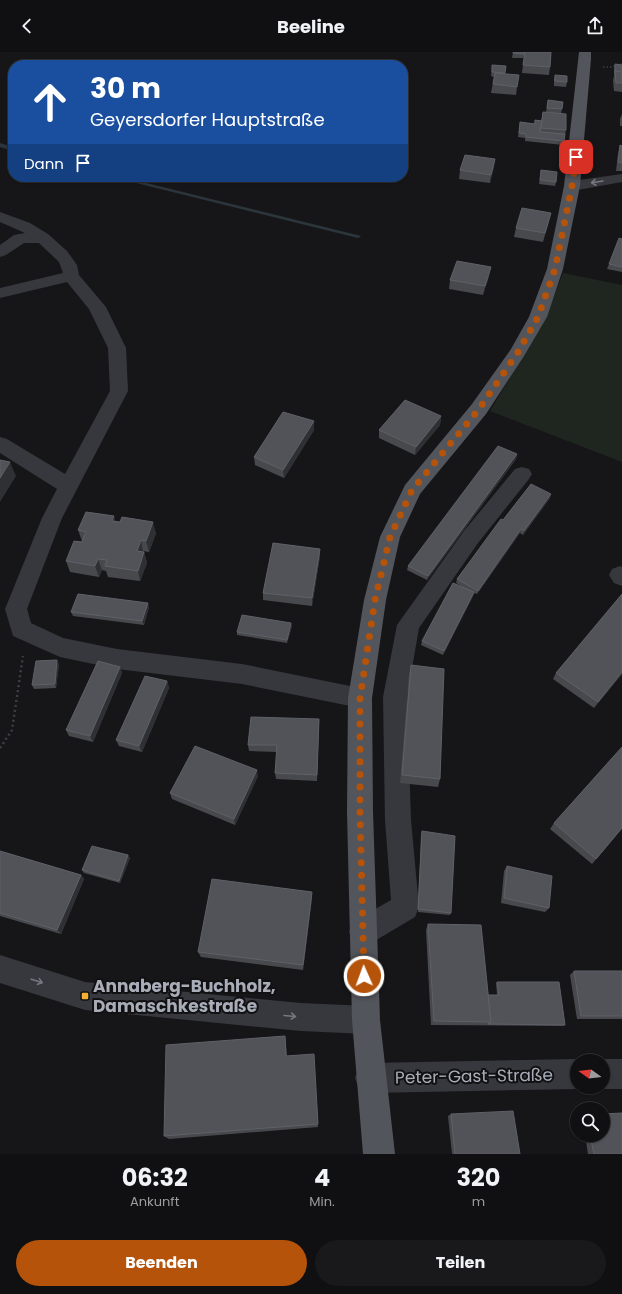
<!DOCTYPE html>
<html lang="de">
<head>
<meta charset="utf-8">
<style>
	body { margin:0; font-family:Poppins,sans-serif; background:#19191b; color:#f1f3f6; height:100vh; display:flex; flex-direction:column; font-size:15px; white-space:nowrap }
	* { box-sizing:border-box; margin:0 }
	p { font-size:13px; color:#9c9d9f }
	.icon { flex:none; width:22px; height:22px; fill:none; stroke:currentColor; stroke-width:2; stroke-linecap:round; stroke-linejoin:round }
	.map { position:relative; height:1102px; overflow:hidden }
	.panel { display:flex; flex-direction:column; background:#101012; flex:1 }
	.panel>* { flex:none }
	.guide { position:absolute; left:8px; top:8px; width:400px; height:122px; border-radius:16px; box-shadow:0 1px 3px #0004,0 0 0 1px #303032; background:#1a4fa0; color:#fff; overflow:hidden }
	.needle { width:26px; rotate:285deg }
	.buttons { position:absolute; left:570px; top:1002px; display:grid; gap:8px }
	.buttons a { display:grid; place-items:center; width:40px; height:40px; border-radius:50%; background:#101012; box-shadow:0 1px 3px #0004,0 0 0 1px #303032; font-size:20px }
	.pin { position:absolute; display:grid; place-items:center; width:34px; height:34px; color:#fff; margin:-17px; border-radius:8px; box-shadow:0 2px 6px #0006 }
	.me { position:absolute; width:44px; margin:-22px; rotate:358deg; stroke-linejoin:round; filter:drop-shadow(0 0 3px #0008) }
	.turn { display:flex; align-items:center; gap:14px; height:84px; padding:0 16px; font-size:18px }
	.turn .icon { width:52px; height:52px; stroke-width:2.5 }
	.turn b { display:block; font-size:28px; line-height:34px }
	.then { display:flex; align-items:center; height:38px; padding:0 16px; background:#0003; gap:8px; font-size:15px }
	.eta { display:flex; justify-content:space-evenly; align-items:center; height:68px; text-align:center }
	.eta b { font-size:24px; font-weight:700; line-height:28px }
	.action { display:flex; gap:8px; margin-top:auto; padding:8px 16px }
	.action a { flex:1; height:46px; border-radius:24px; background:#b45309; color:#fff; font-size:16px; font-weight:700; line-height:46px; text-align:center }
	.action a+a { background:#19191b; color:#f1f3f6 }
	header { display:flex; justify-content:space-between; align-items:center; height:52px; padding:0 16px; background:#101012; font-size:18px; font-weight:700 }
	.map>svg:first-child { display:block }
	.green { fill:#1e261f }
	.lines { fill:none; stroke-linecap:round; stroke-linejoin:round }
	.stream { fill:#2c353c; fill-rule:evenodd }
	.path-far1 { stroke:#3d3f44; stroke-width:1.5; stroke-dasharray:1.5 2; stroke-linecap:butt }
	.path { stroke:#3d3f44; stroke-width:2.5; stroke-dasharray:2 3; stroke-linecap:butt }
	.minor { fill:#37383d; fill-rule:evenodd }
	.major { fill:#53555c; fill-rule:evenodd }
	.wall { fill:#47494d }
	.shaded-wall { fill:#2f3033 }
	.building { fill:#525359; stroke:#5f6168 }
	.oneway { stroke:#757881 }
	.route { stroke:#b45309; stroke-width:7; stroke-dasharray:0 12.6 }
	.poi-dot { fill:#f2b134; stroke:#111113; stroke-width:1.5 }
	.labels { text-anchor:middle; dominant-baseline:central; stroke-width:4; stroke-linejoin:round; paint-order:stroke }
	.near-poi-label { font-size:17px; font-weight:bold; fill:#a8adb8; stroke:#111113; text-anchor:start }
	.near-street-label { font-size:17px; fill:#a8adb8; stroke:#111113 }
</style>
</head>
<body>
<header><svg class="icon" aria-label="back" viewBox="0 0 24 24"><path d="M15 5l-7 7 7 7"/></svg>Beeline<svg class="icon" aria-label="share" viewBox="0 0 24 24"><path d="M12 15V3M7 8l5-5 5 5M5 13v7h14v-7"/></svg></header>
<div class="map">
<svg width="622" height="1102" viewBox="0 0 622 1102">
	<rect width="100%" height="100%" fill="#161618"/>
	<!-- green -->
	<path class="green" d="M563,221L622,233V410L490,359L545,268Z"/>
	<g class="lines">
		<!-- stream -->
		<g class="stream">
			<path d="M0,91L13,95V99L0,95Z"/>
			<path d="M112,125H122L361,184L358,186Z"/>
		</g>
		<!-- path-far1 -->
		<path class="path-far1" d="M603,15H611L622,12"/>
		<!-- path -->
		<path class="path" d="M0,696L12,678L23,604"/>
		<!-- minor -->
		<g class="minor">
			<path d="M622,122V130L572,139L567,137L564,134L567,131L572,129Z"/>
			<path d="M0,160L30,171L48,182L67,199L77,213L79,223L106,255L126,296L128,339L62,466L27,557L31,571L63,586L117,597L242,612L360,636L368,639L372,646L368,653L360,656L242,632L117,617L60,605L13,584L5,557L42,466L57,437L0,401V385L7,387L65,422L110,339L108,296L89,257L67,230L0,246V236L63,221L59,210L39,191H24L6,203L0,205V193L14,183L25,181L0,170Z"/>
			<path d="M522,415L529,417L532,422L529,427L478,491L419,576L407,645L411,768L419,855L415,865L373,890L363,894L353,890L349,880L353,870L391,848L385,768L383,645L397,573L464,479L515,417Z"/>
			<path d="M620,514L622,515V534L614,531L609,523L612,517Z"/>
			<path d="M0,903L85,930L301,951L366,954L376,958L380,968L376,978L366,982L301,979L85,958L0,931Z"/>
			<path d="M577,1007L582,1009H577V1035H582L577,1037L370,1041L359,1037L355,1026L359,1015L370,1011Z"/>
			<path d="M603,1007H622V1037H603L598,1035H603V1009H598Z"/>
		</g>
		<!-- major -->
		<path class="major" d="M579,0H591V7L580,134L563,217L547,265L524,304L486,362L420,442L400,485L386,548L372,646L373,760L380,968L395,1102H363L352,968L347,760L348,646L364,548L380,485L405,433L472,352L511,297L529,265L547,217L564,134Z"/>
	</g>
	<!-- wall -->
	<g class="wall">
		<path d="M513,0H551L550,15L549,23L522,21L524,4L523,6H512Z"/>
		<path d="M615,12L622,13V40L614,39L613,28L614,24V17Z"/>
		<path d="M492,13L505,22L517,35L516,43L491,41L494,25L491,24Z"/>
		<path d="M555,23L567,30L566,35L554,34V27Z"/>
		<path d="M548,48L562,57L561,62L546,60Z"/>
		<path d="M543,60L566,78L563,93L525,89V86L518,85L520,70L534,72L535,68L541,69Z"/>
		<path d="M622,62V74H620V67Z"/>
		<path d="M620,93L622,94V119H616L618,102Z"/>
		<path d="M495,107L490,131L459,127L460,118Z"/>
		<path d="M541,118L556,130L555,134L539,132Z"/>
		<path d="M549,169L543,190L514,185L516,176Z"/>
		<path d="M622,187V220L607,217L609,212Z"/>
		<path d="M489,224L483,243L449,237L450,228Z"/>
		<path d="M441,364L440,373L415,403L379,386V378Z"/>
		<path d="M314,369V378L284,426L255,413L254,405Z"/>
		<path d="M517,402L516,407L427,528L407,518L408,514Z"/>
		<path d="M550,446L523,483L520,481L477,542L474,541L473,544L443,603L421,593L422,589L468,538L456,531L457,527L503,468Z"/>
		<path d="M115,469L156,481L149,500L143,499V500H144L147,511L140,529L108,525L106,519L102,518L99,525L70,520L66,509L82,489L78,478Z"/>
		<path d="M320,504L312,554L263,548V541Z"/>
		<path d="M149,555L144,573L73,564L71,560Z"/>
		<path d="M292,574L287,591L237,583V580Z"/>
		<path d="M59,612L56,636L34,637L32,633Z"/>
		<path d="M411,613L440,727L438,735L400,731L409,623Z"/>
		<path d="M120,615L122,621L93,690L69,684L66,678Z"/>
		<path d="M556,621L622,622L594,656L553,627Z"/>
		<path d="M167,629L169,636L142,700L119,694L116,688Z"/>
		<path d="M319,667L317,729L276,727L275,721L277,700L249,699L248,693Z"/>
		<path d="M258,724L235,773L172,747L170,741Z"/>
		<path d="M554,771L622,776L592,812L550,777Z"/>
		<path d="M422,779L451,861L450,863L418,860L421,782Z"/>
		<path d="M0,799L81,823L84,827L61,882L0,864Z"/>
		<path d="M128,803L130,806L120,831L84,821L82,818Z"/>
		<path d="M507,814L549,856L545,860L501,851L504,819Z"/>
		<path d="M312,846L303,918L201,905L198,900Z"/>
		<path d="M428,872L488,943H497L496,931L497,930L565,973L563,974L431,973L426,878Z"/>
		<path d="M574,919H622V967H577L570,923Z"/>
		<path d="M285,984L287,1004L318,1072V1075L169,1087L164,1084Z"/>
		<path d="M451,1062L520,1102H452L448,1064Z"/>
		<path d="M585,1083H603L622,1102H588Z"/>
	</g>
	<!-- shaded-wall -->
	<g class="shaded-wall">
		<path d="M495,107L494,116L490,131L491,123Z"/>
		<path d="M491,215L489,224L483,243L485,234Z"/>
		<path d="M441,364L440,373L415,403L416,395Z"/>
		<path d="M314,369V378L284,426L283,418Z"/>
		<path d="M517,402L516,407L427,528L428,524Z"/>
		<path d="M10,410L16,424L0,450V426Z"/>
		<path d="M551,442L550,446L523,483L524,479Z"/>
		<path d="M114,464L117,475L112,469Z"/>
		<path d="M153,470L156,481L149,500L146,489Z"/>
		<path d="M521,477L520,481L477,542L478,539Z"/>
		<path d="M141,488L143,499L140,510L137,499Z"/>
		<path d="M320,497V504L312,554V546Z"/>
		<path d="M144,500L147,511L140,529L138,519Z"/>
		<path d="M98,507L102,518L99,525L95,514Z"/>
		<path d="M474,540L473,544L443,603L444,599Z"/>
		<path d="M148,551L149,555L144,573L142,569Z"/>
		<path d="M291,571L292,574L287,591V588Z"/>
		<path d="M57,608L59,612L56,636L55,632Z"/>
		<path d="M120,615L122,621L93,690L90,684Z"/>
		<path d="M622,620V622L594,656L598,650Z"/>
		<path d="M167,629L169,636L142,700L139,694Z"/>
		<path d="M257,718L258,724L235,773L234,767Z"/>
		<path d="M128,803L130,806L120,831L119,829Z"/>
		<path d="M81,823L84,827L61,882L57,878Z"/>
		<path d="M312,840V846L303,918V913Z"/>
		<path d="M285,984L286,990L287,1009L286,1004Z"/>
	</g>
	<!-- building -->
	<g class="building">
		<path d="M513,0H524V2L513,1Z"/>
		<path d="M525,0H551L550,15L523,13Z"/>
		<path d="M615,12L622,13V20L615,19V21Z"/>
		<path d="M492,13L506,14L505,21L492,20Z"/>
		<path d="M615,19L622,20V31H616Z"/>
		<path d="M495,21L519,23L517,35L493,32Z"/>
		<path d="M555,23L567,24V30L555,29Z"/>
		<path d="M548,48L563,50L562,57L547,56Z"/>
		<path d="M543,60L566,62V78L541,76Z"/>
		<path d="M535,68L542,69L540,80L565,82L564,89L526,85V82L519,81L520,70L535,72Z"/>
		<path d="M620,93L622,94V111L618,110Z"/>
		<path d="M465,103L495,107L491,123L460,118Z"/>
		<path d="M541,118L557,120L556,130L540,128Z"/>
		<path d="M522,156L551,161L545,181L516,176Z"/>
		<path d="M619,186L622,187V215L609,212Z"/>
		<path d="M457,209L491,215L485,234L450,228Z"/>
		<path d="M405,348L441,364L416,395L379,378Z"/>
		<path d="M283,360L314,369L283,418L254,405Z"/>
		<path d="M498,394L517,402L428,524L408,514Z"/>
		<path d="M0,408L10,410L0,426Z"/>
		<path d="M531,432L551,442L524,479L521,477L478,539L457,527L501,467L503,468Z"/>
		<path d="M86,460L114,464L112,469L120,470L122,465L153,470L146,489L141,488L137,499L144,500L138,519L105,514L107,508L98,507L95,514L66,509L74,489L82,490L86,480L78,478Z"/>
		<path d="M273,491L320,497L312,546L263,541Z"/>
		<path d="M453,531L474,540L444,599L422,589Z"/>
		<path d="M78,542L148,551L142,569L71,560Z"/>
		<path d="M622,542V620L598,650L556,621Z"/>
		<path d="M242,563L291,571L287,588L237,580Z"/>
		<path d="M57,608L55,632L32,633L36,609Z"/>
		<path d="M98,609L120,615L90,684L66,678Z"/>
		<path d="M411,613L444,617L440,727L402,723Z"/>
		<path d="M145,624L167,629L139,694L116,688Z"/>
		<path d="M251,665L319,667L317,723L275,721L277,693H248Z"/>
		<path d="M195,694L257,718L234,767L170,741Z"/>
		<path d="M622,695V776L596,807L554,771Z"/>
		<path d="M422,779L455,784L451,861L418,857Z"/>
		<path d="M92,794L128,803L119,829L82,818Z"/>
		<path d="M0,799L81,823L57,878L0,861Z"/>
		<path d="M507,814L552,824L549,856L504,846Z"/>
		<path d="M212,827L312,840L303,913L198,900Z"/>
		<path d="M428,872L481,873L491,970L434,969Z"/>
		<path d="M574,919H622V964H581Z"/>
		<path d="M497,930H559L565,973L488,972L491,970L488,943H499Z"/>
		<path d="M285,984L286,1004L314,1002L318,1072L164,1084L166,993Z"/>
		<path d="M513,1059L520,1102H455L451,1062Z"/>
		<path d="M622,1061V1102H594L590,1083H603V1062Z"/>
	</g>
	<!-- one-way arrows -->
	<defs><path id="oneway-shaft" d="M-6 0H5M1.5-3L5.5 0L1.5 3" fill="none" stroke-width="1.6" stroke-linecap="round" stroke-linejoin="round"/></defs>
	<g class="oneway">
		<use href="#oneway-shaft" transform="translate(597 130) rotate(171)"/>
		<use href="#oneway-shaft" transform="translate(37 929) rotate(18)"/>
		<use href="#oneway-shaft" transform="translate(290 964) rotate(5)"/>
	</g>
	<g class="lines">
		<!-- route -->
		<path class="route" d="M364,924L360,760V646L375,548L390,485L412,438L479,357L518,300L538,265L555,217L572,134L576,105"/>
	</g>
	<!-- markers -->
	<rect class="poi-dot" x="81" y="940" width="8" height="8" rx="2"/>
	<g class="labels">
		<!-- near-poi labels -->
		<g class="near-poi-label">
			<text x="93" y="934">Annaberg-Buchholz,<tspan x="93" dy="20">Damaschkestraße</tspan></text>
		</g>
		<!-- near-street labels -->
		<g class="near-street-label">
			<text transform="translate(474 1024) rotate(-1)">Peter-Gast-Straße</text>
		</g>
	</g>
</svg>
<div class="buttons">
<a><svg class="needle" viewBox="-14 -14 28 28"><path d="M0-13l5 13h-10z" fill="#e53935"/><path d="M0 13l5-13h-10z" fill="#9c9d9f"/></svg></a>
<a><svg class="icon" aria-label="search" viewBox="0 0 24 24"><circle cx="10" cy="10" r="6"/><path d="M15 15l6 6"/></svg></a>
</div>
<div class="pin" style="left:576px;top:105px;background:#d93025"><svg class="icon" aria-label="arrive" viewBox="0 0 24 24"><path d="M6 21V4h12l-3 4 3 4H6"/></svg></div>
<svg class="me" style="left:364px;top:924px" viewBox="-20 -20 40 40"><circle r="17" fill="#b45309" stroke="#fff" stroke-width="3"/><path d="M0-11L8 9 0 5-8 9z" fill="#fff"/></svg>
<div class="guide">
<div class="turn"><svg class="icon" aria-label="ahead" viewBox="0 0 24 24"><path d="M12 20V5M6 11l6-6 6 6"/></svg><div><b>30 m</b>Geyersdorfer Hauptstraße</div></div>
<div class="then">Dann<svg class="icon" aria-label="arrive" viewBox="0 0 24 24"><path d="M6 21V4h12l-3 4 3 4H6"/></svg></div>
</div>
</div>
<section class="panel">
<div class="eta">
<div><b>06:32</b><p>Ankunft</p></div>
<div><b>4</b><p>Min.</p></div>
<div><b>320</b><p>m</p></div>
</div>
<div class="action"><a>Beenden</a><a>Teilen</a></div>
</section>
</body>
</html>
